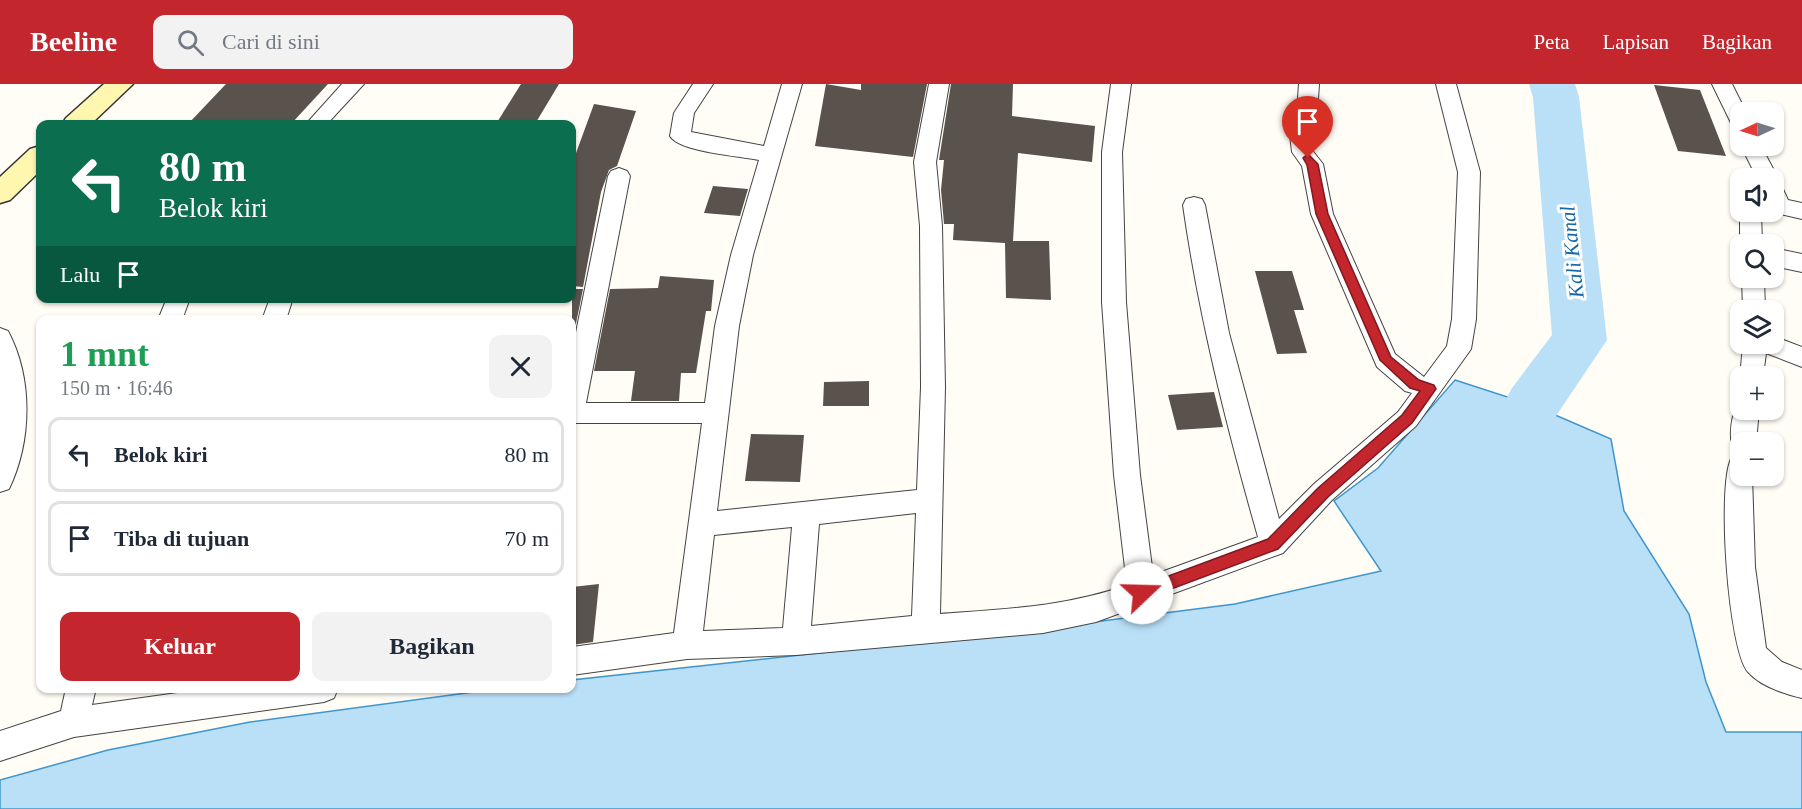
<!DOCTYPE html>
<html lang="id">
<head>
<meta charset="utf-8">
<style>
	body { margin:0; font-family:Georgia,serif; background:#f2f2f3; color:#1f2937; height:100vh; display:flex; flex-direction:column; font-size:22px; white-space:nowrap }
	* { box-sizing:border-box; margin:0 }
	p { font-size:20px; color:#747a83 }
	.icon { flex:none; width:33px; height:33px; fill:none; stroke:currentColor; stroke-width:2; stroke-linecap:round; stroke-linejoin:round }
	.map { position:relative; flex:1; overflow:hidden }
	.panel { position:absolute; left:36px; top:231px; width:540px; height:378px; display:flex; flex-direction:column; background:#fff; border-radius:12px; box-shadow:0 2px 4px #0004 }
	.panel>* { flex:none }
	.hud { position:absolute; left:36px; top:36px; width:540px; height:183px; border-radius:12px; box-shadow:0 2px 4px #0004; background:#0b6e4f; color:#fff; overflow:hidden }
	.needle { width:39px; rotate:266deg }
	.fabs { position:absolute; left:1730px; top:18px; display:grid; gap:12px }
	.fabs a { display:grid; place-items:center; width:54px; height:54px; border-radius:12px; background:#fff; box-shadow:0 2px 4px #0004; font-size:30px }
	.pin { position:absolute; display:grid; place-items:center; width:51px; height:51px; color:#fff; margin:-62px -26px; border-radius:50% 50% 50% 0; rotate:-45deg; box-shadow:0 0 6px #0007 }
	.pin .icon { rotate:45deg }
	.me { position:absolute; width:66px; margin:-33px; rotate:69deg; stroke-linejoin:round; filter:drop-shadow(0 0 4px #0008) }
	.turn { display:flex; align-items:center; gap:21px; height:126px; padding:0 24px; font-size:27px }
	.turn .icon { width:78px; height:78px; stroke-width:2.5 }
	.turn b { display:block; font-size:42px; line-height:51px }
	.then { display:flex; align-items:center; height:57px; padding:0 24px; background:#0003; gap:12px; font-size:22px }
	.round { display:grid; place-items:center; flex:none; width:63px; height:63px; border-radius:12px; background:#f2f2f3 }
	.head { display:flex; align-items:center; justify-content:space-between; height:102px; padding:0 24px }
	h1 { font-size:36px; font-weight:700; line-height:45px; color:#1e9e55 }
	.button { display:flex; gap:12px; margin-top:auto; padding:12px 24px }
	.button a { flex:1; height:69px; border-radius:12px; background:#c4262e; color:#fff; font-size:24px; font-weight:700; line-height:69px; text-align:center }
	.button a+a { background:#f2f2f3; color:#1f2937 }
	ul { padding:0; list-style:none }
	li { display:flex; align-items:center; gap:18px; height:75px; margin:0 12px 9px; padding:0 12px; border:3px solid #e0e1e3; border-radius:12px }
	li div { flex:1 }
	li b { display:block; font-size:22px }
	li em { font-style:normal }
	header { display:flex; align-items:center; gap:36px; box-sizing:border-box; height:84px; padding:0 30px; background:#c4262e; color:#fff }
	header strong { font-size:28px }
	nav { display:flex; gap:33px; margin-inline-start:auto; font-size:21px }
	.search { width:420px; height:54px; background:#f2f2f3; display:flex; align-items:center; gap:15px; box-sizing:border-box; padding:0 21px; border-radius:12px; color:#747a83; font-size:22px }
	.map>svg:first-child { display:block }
	.water { fill:#b9e0f7; stroke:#3f96cf; stroke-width:1.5 }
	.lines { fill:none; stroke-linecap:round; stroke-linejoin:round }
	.river { fill:#b9e0f7; fill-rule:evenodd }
	.building { fill:#5a524d }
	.street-casing { stroke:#444; stroke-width:2 }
	.secondary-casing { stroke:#333; stroke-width:3 }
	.street { fill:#fff; fill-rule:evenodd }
	.secondary { fill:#fff6b0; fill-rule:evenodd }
	.route { fill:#c4262e; stroke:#7f191e; stroke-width:1.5 }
	.labels { text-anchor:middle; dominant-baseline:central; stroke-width:6; stroke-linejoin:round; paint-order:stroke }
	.water-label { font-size:21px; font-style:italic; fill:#1768a6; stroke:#fff }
</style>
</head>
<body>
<header>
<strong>Beeline</strong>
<div class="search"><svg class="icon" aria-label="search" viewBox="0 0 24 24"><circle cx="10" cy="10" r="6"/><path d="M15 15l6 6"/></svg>Cari di sini</div>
<nav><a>Peta</a><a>Lapisan</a><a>Bagikan</a></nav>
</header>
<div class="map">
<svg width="1802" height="725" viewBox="0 0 1802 725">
	<rect width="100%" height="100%" fill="#fffdf5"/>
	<!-- water -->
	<path class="water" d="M1455,296L1532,321L1611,355L1624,427L1689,530L1706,598L1726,648H1802V725H0V696L108,666L250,638L496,605L572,604V596L1047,544L1235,520L1381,487L1334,417L1378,384Z"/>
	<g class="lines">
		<!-- river -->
		<path class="river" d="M1529,0H1575L1579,13L1607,256L1552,338L1532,345L1512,338L1503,321L1512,304L1552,251L1533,13Z"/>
	</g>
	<!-- building -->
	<g class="building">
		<path d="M226,0H328L291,40H188Z"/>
		<path d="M521,0H559L535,40H496Z"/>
		<path d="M826,0L861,6V0H927L913,73L815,62Z"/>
		<path d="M951,0H1013L1012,32L1095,42L1092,78L1018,69L1013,157H1049L1051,216L1006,214L1005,159L953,156L954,140H944L941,106L944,76H939Z"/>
		<path d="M1654,1L1700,6L1726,72L1678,67Z"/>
		<path d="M594,20L636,27L617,82L609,86L601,108L583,203L572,202V80Z"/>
		<path d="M713,102L748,105L740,132L704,129Z"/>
		<path d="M1255,187H1292L1304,226H1294L1307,269L1277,270Z"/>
		<path d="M660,192L714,196L711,227H706L696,289H681L679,317H631L635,287H594L610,205L658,204Z"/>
		<path d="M572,205H583L572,259Z"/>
		<path d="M869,297V322H823L824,298Z"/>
		<path d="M1214,308L1223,343L1177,346L1168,311Z"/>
		<path d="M751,350L804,351L800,398L745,397Z"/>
		<path d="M599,500L593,558L572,561V503Z"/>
	</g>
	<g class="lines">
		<!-- street casing -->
		<g class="street-casing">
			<g id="street">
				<path d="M342,0H364L327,40H306Z"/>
				<path d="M693,0H713L694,29L691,48L764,62L782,0H802L753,171L739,242L717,427L917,406L921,303L920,142L914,78L929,0H949L936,78L942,142L945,303L940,530C1005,525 1066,523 1127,501L1114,391L1102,218V68L1111,0H1131L1122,68L1126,218L1140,391L1153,491L1258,453C1227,344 1199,234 1183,121L1186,115L1194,113L1202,115L1205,121L1229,249L1279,435L1314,400L1398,328L1412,309L1405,307L1377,283L1374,276L1311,130L1302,82L1292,68L1290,51L1296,42L1299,0H1319L1316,44L1311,52L1312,66L1323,80L1333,130L1395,270L1424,293L1447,262L1452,235L1458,88L1436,0H1456L1480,88L1476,235L1471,265L1416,342L1332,416L1283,469L1096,538L1043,549L796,571L687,575L572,591V563L674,549L702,339H572V268L608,92L611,87L619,84L627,87L630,92L586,319H705L715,242L731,171L759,76C740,72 679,68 670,52L674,29ZM916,429L912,532L811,542L819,440ZM792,443L783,544L703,547L714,451Z"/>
				<path d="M1712,0H1732L1746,28H1740V45L1733,43Z"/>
				<path d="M1741,62H1761L1778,94L1774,100L1781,101L1788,116L1802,119V135L1772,128L1773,94H1757Z"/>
				<path d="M1740,126L1761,128L1762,160H1740Z"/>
				<path d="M1773,164L1802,170V188L1773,182Z"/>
				<path d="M1742,194H1764L1765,226H1743Z"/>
				<path d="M167,214H190L182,236H158Z"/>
				<path d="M270,214H293L286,236H262Z"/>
				<path d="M0,244L8,247C33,294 32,357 9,405L0,408Z"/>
				<path d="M1773,252L1802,263V283L1766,269L1763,292L1740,294L1743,260H1773Z"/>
				<path d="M1740,318V326H1759L1756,358H1740V368L1734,366C1728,354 1731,328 1740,318Z"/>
				<path d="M1740,372V392H1752L1755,483L1766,564L1782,578L1802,586V614C1785,610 1760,602 1748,588C1728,565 1717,403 1731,375Z"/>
				<path d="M66,604H96L92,621L213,604H338L334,614L324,618L74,653L0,677V647L61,627Z"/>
			</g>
		</g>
		<!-- secondary casing -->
		<g class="secondary-casing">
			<g id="secondary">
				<path d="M104,0H133L91,40H62L66,34Z"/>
				<path d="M40,62V87L10,116L0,119V93L30,65Z"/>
			</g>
		</g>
		<!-- street -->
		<use href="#street" class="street"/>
		<!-- secondary -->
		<use href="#secondary" class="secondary"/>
	</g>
	<!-- route -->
	<path class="route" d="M1308,70L1318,80L1328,130L1391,273L1419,296L1434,301L1436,305L1412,339L1328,413L1278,465L1142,516L1136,514L1134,509L1136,504L1268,455L1318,404L1402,331L1420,307L1410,304L1380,276L1316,130L1307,81L1303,74Z"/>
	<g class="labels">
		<!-- water labels -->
		<g class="water-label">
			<text transform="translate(1572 168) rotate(-96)">Kali Kanal</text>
		</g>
	</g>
</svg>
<div class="fabs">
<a><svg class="needle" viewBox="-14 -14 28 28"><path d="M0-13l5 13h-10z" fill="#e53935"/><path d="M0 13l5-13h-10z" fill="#747a83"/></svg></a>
<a><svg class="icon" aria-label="sound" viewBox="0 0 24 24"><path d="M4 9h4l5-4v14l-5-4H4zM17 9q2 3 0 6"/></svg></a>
<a><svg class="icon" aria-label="search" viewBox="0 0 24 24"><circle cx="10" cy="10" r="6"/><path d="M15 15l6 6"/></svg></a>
<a><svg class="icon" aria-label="layers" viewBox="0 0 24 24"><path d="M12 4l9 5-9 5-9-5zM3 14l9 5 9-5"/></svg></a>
<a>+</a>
<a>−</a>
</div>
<div class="pin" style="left:1308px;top:74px;background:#d93025"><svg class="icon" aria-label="arrive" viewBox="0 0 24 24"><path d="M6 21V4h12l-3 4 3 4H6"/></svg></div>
<svg class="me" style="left:1142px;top:509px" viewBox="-20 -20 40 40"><circle r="19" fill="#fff"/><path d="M0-13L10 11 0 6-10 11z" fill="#c4262e"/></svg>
<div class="hud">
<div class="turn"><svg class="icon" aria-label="left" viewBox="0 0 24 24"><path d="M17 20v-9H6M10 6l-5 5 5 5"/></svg><div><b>80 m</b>Belok kiri</div></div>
<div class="then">Lalu<svg class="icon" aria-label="arrive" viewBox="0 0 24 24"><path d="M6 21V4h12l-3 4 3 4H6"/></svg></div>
</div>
<section class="panel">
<div class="head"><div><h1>1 mnt</h1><p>150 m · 16:46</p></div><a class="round"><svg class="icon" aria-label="close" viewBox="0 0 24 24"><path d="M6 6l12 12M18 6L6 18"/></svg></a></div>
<ul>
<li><svg class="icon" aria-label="left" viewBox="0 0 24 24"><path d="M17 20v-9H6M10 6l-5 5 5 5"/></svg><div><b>Belok kiri</b></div><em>80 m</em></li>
<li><svg class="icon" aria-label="arrive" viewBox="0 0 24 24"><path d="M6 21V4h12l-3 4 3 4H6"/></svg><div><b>Tiba di tujuan</b></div><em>70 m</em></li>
</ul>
<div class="button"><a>Keluar</a><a>Bagikan</a></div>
</section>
</div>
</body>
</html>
